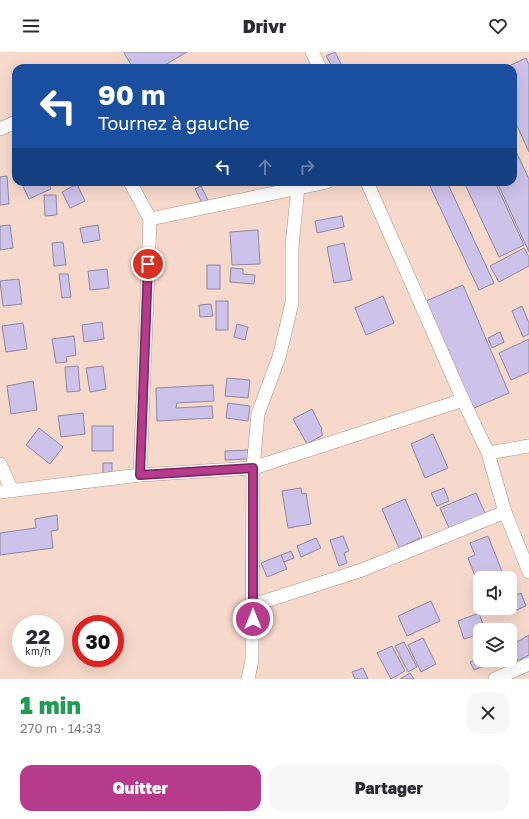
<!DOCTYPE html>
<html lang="fr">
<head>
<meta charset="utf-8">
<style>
	body { margin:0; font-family:"Golos Text",sans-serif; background:#f7f7f7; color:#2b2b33; height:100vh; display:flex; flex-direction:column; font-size:15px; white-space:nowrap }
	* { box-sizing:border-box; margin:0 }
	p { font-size:13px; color:#7c7c81 }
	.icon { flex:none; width:22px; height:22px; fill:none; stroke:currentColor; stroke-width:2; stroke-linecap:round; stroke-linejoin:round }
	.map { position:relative; height:627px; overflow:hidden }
	.sheet { display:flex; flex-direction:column; background:#fff; flex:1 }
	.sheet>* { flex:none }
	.banner { position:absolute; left:12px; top:12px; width:505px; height:122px; border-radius:12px; box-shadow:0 4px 16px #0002; background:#1a4fa0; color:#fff; overflow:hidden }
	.fabs { position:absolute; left:473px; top:519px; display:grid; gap:8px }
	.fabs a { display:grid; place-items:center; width:44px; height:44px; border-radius:8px; background:#fff; box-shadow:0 4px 16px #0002; font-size:20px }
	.speed { position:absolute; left:12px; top:563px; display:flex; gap:8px; font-size:20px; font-weight:700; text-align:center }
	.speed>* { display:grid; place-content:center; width:52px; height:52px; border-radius:50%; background:#fff; box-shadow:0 4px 16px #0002; line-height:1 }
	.speed small { font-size:10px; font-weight:400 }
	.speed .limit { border:6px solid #d22; background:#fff; color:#111 }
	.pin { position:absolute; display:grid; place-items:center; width:34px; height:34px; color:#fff; margin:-17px; border:2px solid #fff; border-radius:50%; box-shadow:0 1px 4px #0007 }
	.me { position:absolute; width:44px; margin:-22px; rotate:0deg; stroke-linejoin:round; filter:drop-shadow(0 0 3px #0008) }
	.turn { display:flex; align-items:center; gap:14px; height:84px; padding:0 20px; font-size:18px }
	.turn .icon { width:52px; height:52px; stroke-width:2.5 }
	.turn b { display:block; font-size:28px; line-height:34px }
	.lanes { display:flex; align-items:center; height:38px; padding:0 20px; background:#0003; justify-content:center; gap:20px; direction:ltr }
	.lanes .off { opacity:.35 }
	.round { display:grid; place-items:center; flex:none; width:42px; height:42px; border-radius:12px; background:#f7f7f7 }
	.headline { display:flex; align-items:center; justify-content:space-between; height:68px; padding:0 20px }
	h1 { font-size:24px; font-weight:800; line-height:30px; color:#1e9e55 }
	.primary-button { display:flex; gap:8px; margin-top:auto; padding:8px 20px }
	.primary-button a { flex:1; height:46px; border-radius:12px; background:#b63b8c; color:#fff; font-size:16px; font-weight:800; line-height:46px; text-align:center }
	.primary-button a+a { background:#f7f7f7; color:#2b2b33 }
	header { display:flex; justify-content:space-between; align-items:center; height:52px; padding:0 20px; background:#fff; font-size:18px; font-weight:800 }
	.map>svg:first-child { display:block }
	.building { fill:#cdc2e9; stroke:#8f88a1 }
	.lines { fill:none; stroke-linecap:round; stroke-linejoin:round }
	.street-casing { stroke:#ae9287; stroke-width:14 }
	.street { stroke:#fff; stroke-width:13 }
	.route-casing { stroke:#76265b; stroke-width:10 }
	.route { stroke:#b63b8c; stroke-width:7 }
</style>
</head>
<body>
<header><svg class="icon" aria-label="menu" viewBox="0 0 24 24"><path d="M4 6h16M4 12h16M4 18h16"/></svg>Drivr<svg class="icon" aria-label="heart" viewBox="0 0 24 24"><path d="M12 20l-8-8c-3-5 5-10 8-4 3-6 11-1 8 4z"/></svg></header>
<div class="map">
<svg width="529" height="627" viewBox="0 0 529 627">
	<rect width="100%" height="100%" fill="#f7d9cc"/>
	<!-- building -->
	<g class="building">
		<path d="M126,0H187L160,16H133L124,1Z"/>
		<path d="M335,0L343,16H333L326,4Z"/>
		<path d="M526,6L529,13V100L513,65V16H505Z"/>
		<path d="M513,93L529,127V200L497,130H513Z"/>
		<path d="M7,124L9,152L0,153V125Z"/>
		<path d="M21,130H48L51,137L29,147Z"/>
		<path d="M428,130H447L494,231L479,238Z"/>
		<path d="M464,130H495L524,193L499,205Z"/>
		<path d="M77,132L85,149L70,156L62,140Z"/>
		<path d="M201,134L210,152L204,155L195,137Z"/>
		<path d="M44,143H56L57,163L45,164Z"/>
		<path d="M342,164L344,175L317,181L315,169Z"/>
		<path d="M10,173L13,196L0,198V174Z"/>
		<path d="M98,173L100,188L83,191L80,176Z"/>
		<path d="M258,178L260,212L232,213L230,180Z"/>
		<path d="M63,190L66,213L54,214L52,191Z"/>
		<path d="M344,191L352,228L334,231L327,195Z"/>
		<path d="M524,196L529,205V214L499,230L490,214Z"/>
		<rect x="207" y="213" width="13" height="24"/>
		<path d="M231,216L243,217V222L255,223L254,232L230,230Z"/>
		<path d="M107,217L109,236L90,238L88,219Z"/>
		<path d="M59,222H68L71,245L62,246Z"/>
		<path d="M19,227L22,252L3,254L0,229Z"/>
		<path d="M463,233L509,341L472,357L426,249Z"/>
		<path d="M383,244L394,271L366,283L355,256Z"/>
		<rect x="216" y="249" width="12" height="29"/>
		<path d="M211,252L213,264L200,265L199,253Z"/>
		<path d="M522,254L529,271V282L523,285L512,259Z"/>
		<path d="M102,270L104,287L84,290L82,273Z"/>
		<path d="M23,271L27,297L6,300L2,274Z"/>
		<path d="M237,272L248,275L245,288L234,285Z"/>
		<path d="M500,280L504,290L492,296L488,286Z"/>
		<path d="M74,284L76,303L66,305L67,310L56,311L52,287Z"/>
		<path d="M529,287V320L511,328L499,301Z"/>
		<path d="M78,314L80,339L67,340L65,315Z"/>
		<path d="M103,314L106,337L90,340L86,316Z"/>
		<path d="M227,326L250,328L248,346L225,344Z"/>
		<path d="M33,329L37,358L11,362L7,334Z"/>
		<path d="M213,333L214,349L177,351L176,356L212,354L213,366L157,369L156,336Z"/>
		<path d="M228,351L250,354L248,369L226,366Z"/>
		<path d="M312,357L322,377L321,379L323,383L307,392L293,367Z"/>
		<path d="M83,361L85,382L61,385L58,364Z"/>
		<rect x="92" y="374" width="21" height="25"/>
		<path d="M39,376L63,395L50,412L26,393Z"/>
		<path d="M433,382L448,416L425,426L411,392Z"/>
		<path d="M248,398V407L225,408V399Z"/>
		<rect x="103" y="411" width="9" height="10"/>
		<path d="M301,436L302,442L306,441L311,472L288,476L282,439Z"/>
		<path d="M444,436L449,449L437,454L431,441Z"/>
		<path d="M476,441L486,463L450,478L440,456Z"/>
		<path d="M405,447L422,485L399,496L382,457Z"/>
		<path d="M57,463L58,478L51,479L53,496L0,503V481L36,476L35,467Z"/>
		<path d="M343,484L349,499L344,501L347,511L339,514L330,488Z"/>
		<path d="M488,484L503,522L491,526L489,520L476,526L468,506L475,503L470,491Z"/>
		<path d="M316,486L321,496L301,505L297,494Z"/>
		<path d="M291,499L294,506L284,510L281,503Z"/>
		<path d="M281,503L287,517L267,525L261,511Z"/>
		<path d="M521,541L526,554L512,560L510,546Z"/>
		<path d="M431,549L440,569L407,584L398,564Z"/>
		<path d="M479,561L485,578H480V582L464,587L458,569Z"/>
		<path d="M529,583V603L518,609L510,594Z"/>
		<path d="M423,586L436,612L421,620L408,593Z"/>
		<path d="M404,590L417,615L408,620L395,594Z"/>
		<path d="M392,594L405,619L391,627L377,601Z"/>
		<path d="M480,605V608H484L486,613L474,618L470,610Z"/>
		<path d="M363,616L368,627H355L352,620Z"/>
		<path d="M410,621L414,627H400Z"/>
	</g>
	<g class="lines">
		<!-- street casing -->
		<g class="street-casing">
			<g id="street">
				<path d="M312,0L320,16"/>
				<path d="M0,77L16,70"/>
				<path d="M367,130L463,348L488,401L505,460L529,520"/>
				<path d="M298,135L292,194V251L279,305L258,362L253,416L463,348"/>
				<path d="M150,167L327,130"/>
				<path d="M488,401L529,394"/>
				<path d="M0,412L12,439"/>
				<path d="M140,423L253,416L252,608L248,627"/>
				<path d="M0,440L140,423L150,167L130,130"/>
				<path d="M253,553L362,518L505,460"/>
				<path d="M495,627L529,612"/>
			</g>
		</g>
		<!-- street -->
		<use href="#street" class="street"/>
	</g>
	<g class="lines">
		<!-- route casing -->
		<g class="route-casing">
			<path id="route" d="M148,212L140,423L253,416V567"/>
		</g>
		<!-- route -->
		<use href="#route" class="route"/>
	</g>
</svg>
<div class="fabs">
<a><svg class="icon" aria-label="sound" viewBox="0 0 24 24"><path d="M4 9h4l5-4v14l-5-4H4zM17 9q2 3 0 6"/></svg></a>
<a><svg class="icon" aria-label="layers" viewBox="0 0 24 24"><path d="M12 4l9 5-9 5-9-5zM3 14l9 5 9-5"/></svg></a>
</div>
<div class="speed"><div>22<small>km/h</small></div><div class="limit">30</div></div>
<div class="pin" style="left:148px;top:212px;background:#d93025"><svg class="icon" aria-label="arrive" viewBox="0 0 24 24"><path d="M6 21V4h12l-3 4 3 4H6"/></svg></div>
<svg class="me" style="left:253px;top:567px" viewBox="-20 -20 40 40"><circle r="17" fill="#b63b8c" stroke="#fff" stroke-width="3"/><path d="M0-11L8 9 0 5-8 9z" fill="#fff"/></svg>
<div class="banner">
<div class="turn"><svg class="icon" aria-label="left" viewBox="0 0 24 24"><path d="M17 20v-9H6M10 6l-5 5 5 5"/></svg><div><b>90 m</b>Tournez à gauche</div></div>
<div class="lanes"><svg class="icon" aria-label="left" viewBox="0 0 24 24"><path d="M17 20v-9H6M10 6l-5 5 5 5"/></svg><svg class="icon off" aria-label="ahead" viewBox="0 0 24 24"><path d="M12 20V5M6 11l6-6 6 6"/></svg><svg class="icon off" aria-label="right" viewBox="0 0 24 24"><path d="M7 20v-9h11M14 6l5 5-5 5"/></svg></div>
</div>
</div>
<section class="sheet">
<div class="headline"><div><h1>1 min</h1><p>270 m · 14:33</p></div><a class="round"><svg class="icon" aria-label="close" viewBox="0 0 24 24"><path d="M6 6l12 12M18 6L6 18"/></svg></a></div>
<div class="primary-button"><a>Quitter</a><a>Partager</a></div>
</section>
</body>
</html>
